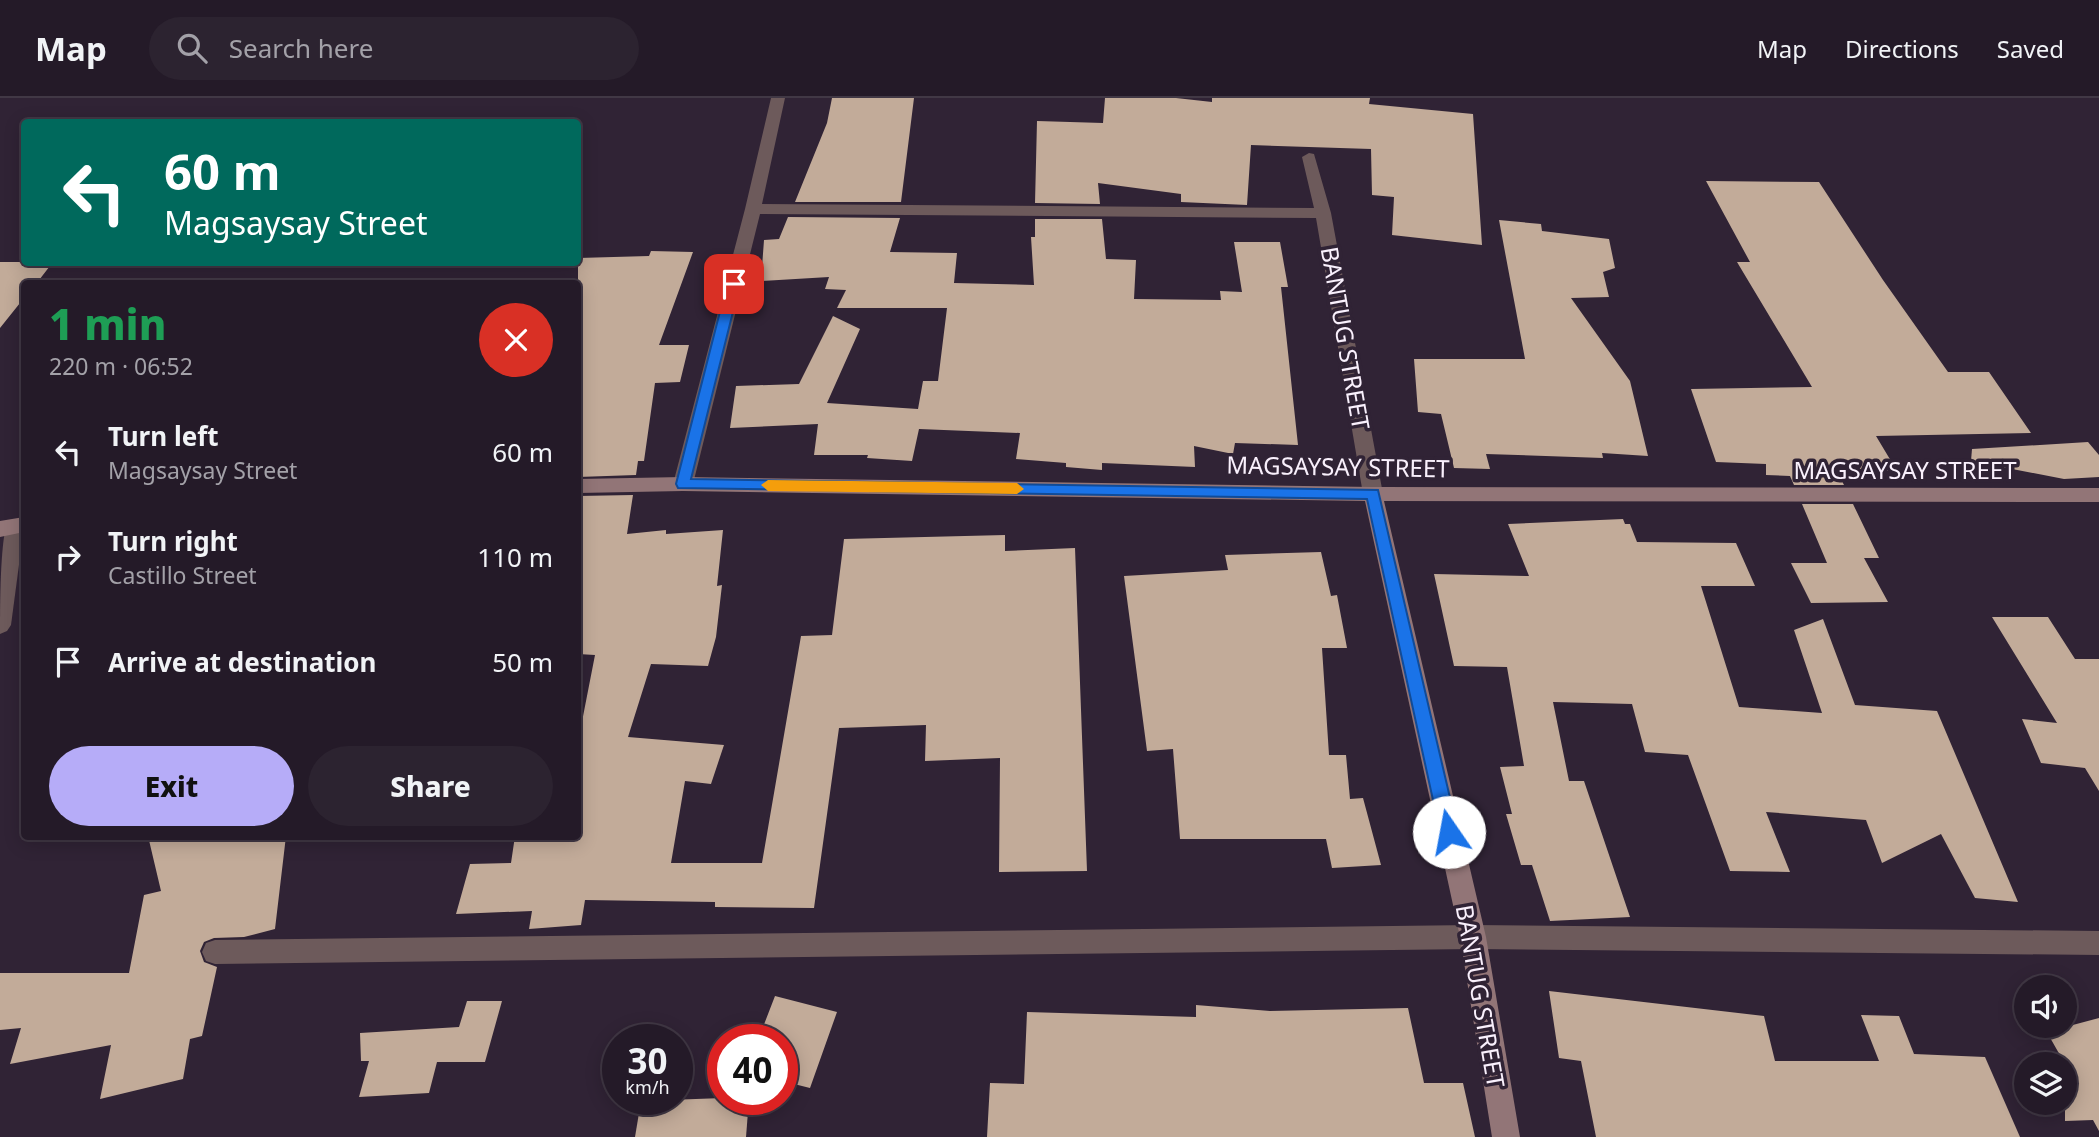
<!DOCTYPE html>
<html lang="en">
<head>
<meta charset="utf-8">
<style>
	body { margin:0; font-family:"Noto Sans",sans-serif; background:#2c2330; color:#f1f3f6; height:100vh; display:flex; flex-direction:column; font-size:26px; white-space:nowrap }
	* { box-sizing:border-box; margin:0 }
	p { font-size:23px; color:#a3a1a8 }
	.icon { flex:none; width:38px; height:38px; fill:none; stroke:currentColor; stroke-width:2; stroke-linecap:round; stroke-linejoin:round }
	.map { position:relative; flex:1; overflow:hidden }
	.side { position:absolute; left:21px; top:182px; width:560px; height:560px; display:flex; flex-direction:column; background:#241a28; border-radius:7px; box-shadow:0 4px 18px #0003,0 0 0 2px #413845 }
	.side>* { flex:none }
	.banner { position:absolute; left:21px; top:21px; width:560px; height:147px; border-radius:7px; box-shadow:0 4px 18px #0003,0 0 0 2px #413845; background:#00695c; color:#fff; overflow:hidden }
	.tools { position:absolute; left:2014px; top:877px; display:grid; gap:14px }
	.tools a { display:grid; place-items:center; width:63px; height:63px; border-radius:50%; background:#241a28; box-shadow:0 4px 18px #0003,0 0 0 2px #413845; font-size:35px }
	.speed { position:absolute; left:602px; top:926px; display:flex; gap:14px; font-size:35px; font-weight:700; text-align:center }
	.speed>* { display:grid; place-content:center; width:91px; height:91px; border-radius:50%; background:#241a28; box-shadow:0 4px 18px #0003,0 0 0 2px #413845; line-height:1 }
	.speed small { font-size:18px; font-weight:400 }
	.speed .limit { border:10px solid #d22; background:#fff; color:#111 }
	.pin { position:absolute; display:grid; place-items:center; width:60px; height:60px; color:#fff; margin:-30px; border-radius:14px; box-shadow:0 4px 10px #0006 }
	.me { position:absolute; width:77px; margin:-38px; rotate:348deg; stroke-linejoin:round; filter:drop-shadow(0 0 5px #0008) }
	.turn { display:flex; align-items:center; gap:24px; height:147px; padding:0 28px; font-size:32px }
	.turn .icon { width:91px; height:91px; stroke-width:2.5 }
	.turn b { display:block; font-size:49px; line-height:60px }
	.round { display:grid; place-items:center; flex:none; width:74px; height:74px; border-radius:37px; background:#2c2330 }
	.head { display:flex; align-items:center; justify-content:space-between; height:119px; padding:0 28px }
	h1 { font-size:42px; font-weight:800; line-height:52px; color:#1e9e55 }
	.cta { display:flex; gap:14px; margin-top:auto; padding:14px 28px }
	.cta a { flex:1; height:80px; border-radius:42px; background:#b6acf8; color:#111; font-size:28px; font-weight:800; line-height:80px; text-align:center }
	.cta a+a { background:#2c2330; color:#f1f3f6 }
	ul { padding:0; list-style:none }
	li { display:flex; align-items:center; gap:21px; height:105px; padding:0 28px }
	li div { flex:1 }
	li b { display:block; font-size:26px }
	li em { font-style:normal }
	header { display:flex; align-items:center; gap:42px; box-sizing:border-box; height:98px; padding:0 35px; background:#241a28; border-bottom:2px solid #413845 }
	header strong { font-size:33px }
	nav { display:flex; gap:38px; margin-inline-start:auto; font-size:24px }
	.search { width:490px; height:63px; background:#2c2330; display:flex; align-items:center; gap:18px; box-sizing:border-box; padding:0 24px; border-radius:38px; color:#a3a1a8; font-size:26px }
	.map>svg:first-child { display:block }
	.building { fill:#c2ab99 }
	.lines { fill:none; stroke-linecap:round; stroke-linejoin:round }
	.street { fill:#6d5a5b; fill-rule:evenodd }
	.secondary { fill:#927577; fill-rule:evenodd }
	.route { fill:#1a73e8; stroke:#114b97; stroke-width:2 }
	.slow { fill:#f59e0b }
	.labels { text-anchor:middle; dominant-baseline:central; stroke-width:7; stroke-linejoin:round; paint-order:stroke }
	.street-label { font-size:24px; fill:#f9f0fc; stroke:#302335 }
</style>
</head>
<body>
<header>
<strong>Map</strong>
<div class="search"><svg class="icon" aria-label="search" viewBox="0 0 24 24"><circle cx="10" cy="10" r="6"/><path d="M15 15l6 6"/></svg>Search here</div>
<nav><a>Map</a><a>Directions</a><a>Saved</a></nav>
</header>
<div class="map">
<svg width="2099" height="1039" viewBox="0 0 2099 1039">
	<rect width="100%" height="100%" fill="#302335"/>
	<!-- building -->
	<g class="building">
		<path d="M832,0H914L901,104H795L827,25Z"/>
		<path d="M1105,0H1176L1212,4V0H1370L1369,6L1473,16L1482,147L1392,137L1394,99L1372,97L1371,51L1251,47L1247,107L1181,104V96L1098,85L1100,106L1035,105L1037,23L1103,25Z"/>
		<path d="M1706,83L1819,84L1883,182L1948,274H1989L2031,335L1876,338L1897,373H1837L1844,387H1794L1790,378L1766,377V366L1716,364L1691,291L1812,289L1737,164H1750Z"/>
		<path d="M788,119L900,120L890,154L957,155L954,185L1034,187L1031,139H1035V121H1102L1106,161L1136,162L1134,201L1221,202L1220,193L1242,194L1234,144H1280L1288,189H1281L1298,347L1235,345L1233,356L1194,348L1195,369L1102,365V372L1066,369V365L1016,361L1020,335L919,331L912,363L867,360L868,357H814L818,326L730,330L736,288L799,286L833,218L860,231L827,305L918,311L923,283H938L947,210H837L846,192L825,191L829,179L761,183L764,142L779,141Z"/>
		<path d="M1499,122L1541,126L1542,133L1609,141L1615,170L1603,174L1609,199L1571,200L1630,283L1648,358L1602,355L1603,360L1486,356L1490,371L1454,370L1441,316L1418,314L1414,261H1525Z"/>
		<path d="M651,153L693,154L659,247H689L680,284L655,285L644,363H638L636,377L578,379V160L649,158Z"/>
		<path d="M0,164H53L36,186H24V200L0,230Z"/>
		<path d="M2088,344L2099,357V379L2064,381L1971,363L1972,351Z"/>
		<path d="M578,398L633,397L627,436L666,432V436L723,432L717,488L722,487L716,539L708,568L651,566L628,639L724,647L711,686L685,683L671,765H762L801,538L832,537L844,441L1005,437V453L1075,450L1087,773L999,774L1000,660L925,663L926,627L839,630L814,810L715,809V804L585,802L581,827L529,831L532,813L456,816L470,766L511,765L515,738H578V644L595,557L578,556Z"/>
		<path d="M1802,406H1853L1879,460H1864L1888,504L1811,505L1791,465H1827Z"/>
		<path d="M1623,421L1625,426H1630L1637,444L1736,445L1755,488H1701L1739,609L1822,615L1794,532L1823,521L1855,607L1937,613L2018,804L1975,800L1941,736L1882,765L1866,722L1766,714L1790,774L1730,773L1688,657L1645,654L1632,606L1553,604L1569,683H1584L1630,819L1550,823L1532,767H1521L1506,716H1512L1500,669L1524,668L1507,569L1454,568L1434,476L1529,478L1508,426Z"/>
		<path d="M1321,454L1331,498L1337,497L1347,550H1322L1329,657H1346L1350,701L1363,700L1381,767L1332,770L1326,741H1180L1173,651L1147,653L1124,478L1228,472L1225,457Z"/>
		<path d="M1992,519H2048L2075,561H2099V693L2085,670L2041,665L2022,621L2057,625Z"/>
		<path d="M148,738H286L275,831L244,839L214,840L204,844L200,853L204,864L217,869L202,938L190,941L183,981L100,1001L111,947L10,966L21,930L0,932V875H129L144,797L161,793Z"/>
		<path d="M1549,893L1764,918L1775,963H1879L1861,917L1899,918L1914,956L1985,959L2020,1039H1596L1581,963L1559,960Z"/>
		<path d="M775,898L837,914L810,990L782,983V942H758Z"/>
		<path d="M467,903H502L485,964H437L429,995L359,999L369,963H361L360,935L459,929Z"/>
		<path d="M1196,907L1270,913L1408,910L1424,985H1463L1475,1039H987L990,985L1024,986L1027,914L1196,919Z"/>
		<path d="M2099,920V1033L2093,1022L2065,1023V966L2044,929L2069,928Z"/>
		<path d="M723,1000L749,1001L746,1039H635L641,1003Z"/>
	</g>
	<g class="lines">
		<!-- street -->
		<g class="street">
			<path d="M771,0H785L762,106L1314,110L1302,59L1309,55L1314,56L1331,115L1383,396L1380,401L1373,403L1366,401L1363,396L1316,120L760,116L693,386L690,391H676L673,386L745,111Z"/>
			<path d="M14,421L21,424L24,429L11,527L7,533L0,536C0,506 0,449 7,424Z"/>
			<path d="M1473,827L2099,833V857L1473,851L215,866L206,863L202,854L206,845L215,842Z"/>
		</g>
		<!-- secondary -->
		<g class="secondary">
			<path d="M683,379L1373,389L2099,390V404L1384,403L1486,839L1520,1039H1492L1460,839L1365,403L683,393L578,395V381Z"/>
			<path d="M24,419V434L0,439V423Z"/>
		</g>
	</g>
	<!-- route -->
	<path class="route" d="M734,182L740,186L691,381L1378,392L1458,734L1456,740L1449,743L1443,740L1440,734L1367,401L678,390L676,386L727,186Z"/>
	<!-- slow -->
	<path class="slow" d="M768,382L1017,385L1024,391L1017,396L768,393L761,387Z"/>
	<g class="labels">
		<!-- street labels -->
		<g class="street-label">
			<text transform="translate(1346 240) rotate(80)">BANTUG STREET</text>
			<text transform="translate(1338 368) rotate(1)">MAGSAYSAY STREET</text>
			<text x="1905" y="371">MAGSAYSAY STREET</text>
			<text transform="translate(1481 898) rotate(80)">BANTUG STREET</text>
		</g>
	</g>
</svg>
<div class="tools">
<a><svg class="icon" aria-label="sound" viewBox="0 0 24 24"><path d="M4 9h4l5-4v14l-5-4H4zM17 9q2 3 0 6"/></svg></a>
<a><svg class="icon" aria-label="layers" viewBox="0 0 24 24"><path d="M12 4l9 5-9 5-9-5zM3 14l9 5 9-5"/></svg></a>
</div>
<div class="speed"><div>30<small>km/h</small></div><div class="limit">40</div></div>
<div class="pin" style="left:734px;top:186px;background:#d93025"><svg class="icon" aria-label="arrive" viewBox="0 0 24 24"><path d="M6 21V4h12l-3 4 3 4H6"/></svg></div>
<svg class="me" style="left:1449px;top:734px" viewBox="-20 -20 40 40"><circle r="19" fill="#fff"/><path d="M0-13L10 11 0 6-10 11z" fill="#1a73e8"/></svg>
<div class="banner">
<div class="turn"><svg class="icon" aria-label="left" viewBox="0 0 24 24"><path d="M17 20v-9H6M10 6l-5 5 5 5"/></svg><div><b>60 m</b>Magsaysay Street</div></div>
</div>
<section class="side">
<div class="head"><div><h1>1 min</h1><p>220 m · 06:52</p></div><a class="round" style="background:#d93025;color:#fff"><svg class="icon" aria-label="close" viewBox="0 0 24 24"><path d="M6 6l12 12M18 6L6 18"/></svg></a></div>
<ul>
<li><svg class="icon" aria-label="left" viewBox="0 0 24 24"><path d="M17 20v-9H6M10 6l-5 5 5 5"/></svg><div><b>Turn left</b><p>Magsaysay Street</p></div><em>60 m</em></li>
<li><svg class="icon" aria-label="right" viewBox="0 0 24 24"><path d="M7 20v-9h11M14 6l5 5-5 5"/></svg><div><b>Turn right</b><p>Castillo Street</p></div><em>110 m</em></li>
<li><svg class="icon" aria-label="arrive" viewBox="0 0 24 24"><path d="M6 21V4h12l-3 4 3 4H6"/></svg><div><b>Arrive at destination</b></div><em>50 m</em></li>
</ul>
<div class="cta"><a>Exit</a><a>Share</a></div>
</section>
</div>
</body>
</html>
